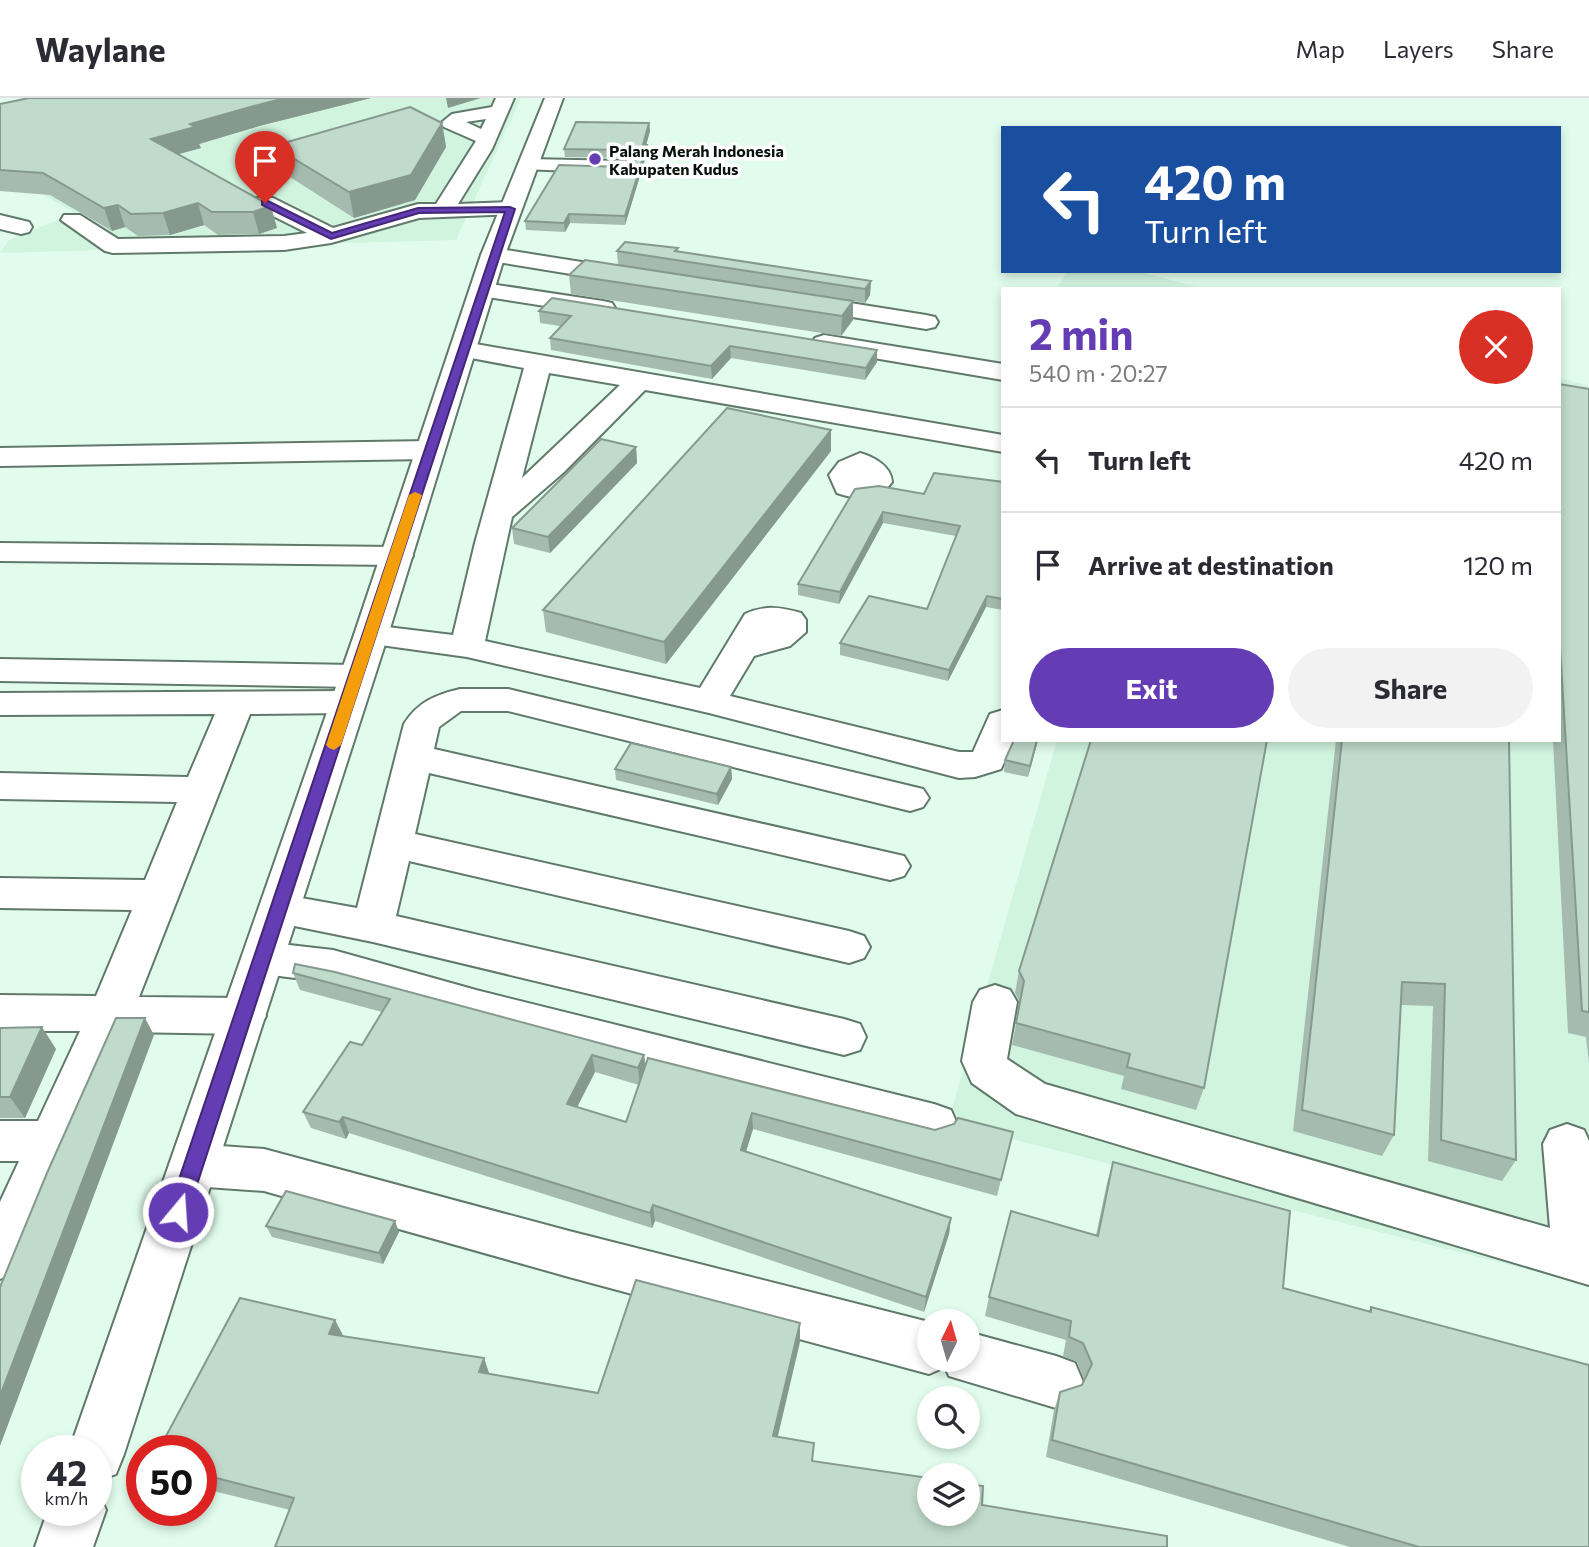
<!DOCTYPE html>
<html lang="en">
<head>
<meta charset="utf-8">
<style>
	body { margin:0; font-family:Commissioner,sans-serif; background:#f2f2f3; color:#2b2b33; height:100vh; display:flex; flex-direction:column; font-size:26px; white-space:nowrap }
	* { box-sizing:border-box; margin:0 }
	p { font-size:23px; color:#7c7c81 }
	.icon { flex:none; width:38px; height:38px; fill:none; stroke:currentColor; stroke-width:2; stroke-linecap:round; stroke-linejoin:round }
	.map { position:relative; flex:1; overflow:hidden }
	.details { position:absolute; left:1001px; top:189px; width:560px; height:455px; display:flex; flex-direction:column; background:#fff; border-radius:0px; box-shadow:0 4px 10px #0003 }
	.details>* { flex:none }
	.hud { position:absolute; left:1001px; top:28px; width:560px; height:147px; border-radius:0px; box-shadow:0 4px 10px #0003; background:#1a4fa0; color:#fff; overflow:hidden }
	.needle { width:46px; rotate:5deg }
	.controls { position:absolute; left:917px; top:1211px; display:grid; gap:14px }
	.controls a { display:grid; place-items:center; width:63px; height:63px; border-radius:50%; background:#fff; box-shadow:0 4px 10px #0003; font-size:35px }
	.speed { position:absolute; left:21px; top:1337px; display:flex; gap:14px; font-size:35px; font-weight:700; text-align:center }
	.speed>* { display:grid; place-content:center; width:91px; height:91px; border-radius:50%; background:#fff; box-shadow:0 4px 10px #0003; line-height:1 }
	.speed small { font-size:18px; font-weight:400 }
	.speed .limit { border:10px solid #d22; background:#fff; color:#111 }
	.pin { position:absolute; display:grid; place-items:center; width:60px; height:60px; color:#fff; margin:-72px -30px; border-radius:50% 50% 50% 0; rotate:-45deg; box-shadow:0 0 7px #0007 }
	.pin .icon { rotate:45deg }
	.me { position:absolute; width:77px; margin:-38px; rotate:18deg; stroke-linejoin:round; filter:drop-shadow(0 0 5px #0008) }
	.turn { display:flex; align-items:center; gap:24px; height:147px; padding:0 28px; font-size:32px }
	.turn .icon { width:91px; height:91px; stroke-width:2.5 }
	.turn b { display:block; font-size:49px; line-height:60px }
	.round { display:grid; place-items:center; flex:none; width:74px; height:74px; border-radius:37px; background:#f2f2f3 }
	.head { display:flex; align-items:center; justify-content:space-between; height:119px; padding:0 28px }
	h1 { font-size:42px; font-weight:700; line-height:52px; color:#643db5 }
	.button { display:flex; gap:14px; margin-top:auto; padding:14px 28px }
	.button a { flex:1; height:80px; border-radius:42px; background:#643db5; color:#fff; font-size:28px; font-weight:700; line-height:80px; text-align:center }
	.button a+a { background:#f2f2f3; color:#2b2b33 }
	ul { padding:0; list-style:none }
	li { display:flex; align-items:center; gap:21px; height:105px; padding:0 28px; border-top:2px solid #e1e1e2 }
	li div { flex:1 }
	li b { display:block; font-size:26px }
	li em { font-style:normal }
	header { display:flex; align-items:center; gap:42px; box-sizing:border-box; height:98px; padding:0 35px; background:#fff; border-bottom:2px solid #e1e1e2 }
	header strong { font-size:33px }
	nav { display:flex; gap:38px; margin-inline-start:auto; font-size:24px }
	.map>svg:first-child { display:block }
	.built { fill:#d1f4df }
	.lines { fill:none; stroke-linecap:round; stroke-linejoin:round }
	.minor-casing { stroke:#61796b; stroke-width:4 }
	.major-casing { stroke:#61796b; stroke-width:4 }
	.minor { fill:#fff; fill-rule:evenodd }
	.major { fill:#fff; fill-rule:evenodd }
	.wall { fill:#a5bbaf; fill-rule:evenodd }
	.shaded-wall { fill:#86998e }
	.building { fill:#c0dacb; stroke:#86998e; stroke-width:2 }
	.route { fill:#643db5; stroke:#412876; stroke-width:2 }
	.slow { fill:#f59e0b }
	.poi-dot { fill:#643db5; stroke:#fff; stroke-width:2.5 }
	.labels { text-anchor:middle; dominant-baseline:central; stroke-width:7; stroke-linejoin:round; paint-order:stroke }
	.far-poi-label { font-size:16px; font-weight:bold; fill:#09120d; stroke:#fff; text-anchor:start }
</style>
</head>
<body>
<header>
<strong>Waylane</strong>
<nav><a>Map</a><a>Layers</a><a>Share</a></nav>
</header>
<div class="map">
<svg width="1589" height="1449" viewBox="0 0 1589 1449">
	<rect width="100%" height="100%" fill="#e1fcec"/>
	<!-- built -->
	<g class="built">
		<path d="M97,0H521L456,142L0,155L9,142L75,115L1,72Z"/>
		<path d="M1068,173H1136L1206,191L1057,190Z"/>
		<path d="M1559,280L1589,288V1187L948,1025L1057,642H1559Z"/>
	</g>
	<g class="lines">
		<!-- minor casing -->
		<g class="minor-casing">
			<g id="minor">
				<path d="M496,0H514L492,51L458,106L510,104L518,106L521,111L518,116L419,120L331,145L284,152L113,155L105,153L61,122L64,117H80L118,141L284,138L307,135L257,110L254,105L257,100H273L333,130L418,106H436L476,43L444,29L441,25L452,16L492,9ZM486,21L481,31L466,24Z"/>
				<path d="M528,61L625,63L632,65L635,69L632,73L625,75L521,71L518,67L521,63Z"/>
				<path d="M0,117L29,124L32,129L29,134L21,136L0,131Z"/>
				<path d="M493,150L626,171L634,173L638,178L634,183L626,185L485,162L481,157L485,152Z"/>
				<path d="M484,185L603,203L612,205L615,210L612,215L603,217L475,197L472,192L475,187Z"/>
				<path d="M800,197L926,217L935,219L938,224L935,229L926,231L791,209L788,204L791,199Z"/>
				<path d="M824,237L1003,266V282L815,250L811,245L815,240Z"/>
				<path d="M464,244L1003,337V354L645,292L564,374L512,419L485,543L700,590L745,516C765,507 780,509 801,515L806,522V534L790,548L754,558L730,598L959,654H973L990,616L1003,612V642H1014L1001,671L975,679L959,680L709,615L467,559L359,544L354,537L359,530L371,527L453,537L475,445L524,270L455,257L451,252L455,247ZM549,275L620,287L522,380Z"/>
				<path d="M429,343L439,346L443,352L439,358L429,361L0,368V350Z"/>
				<path d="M860,355C874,359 891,368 892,384C878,404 857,402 837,395L829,377L839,364Z"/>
				<path d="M0,445L397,449L408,451L413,458L408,465L397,467L0,463Z"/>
				<path d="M0,561L355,567L367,570L372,578L367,586L355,589L0,583Z"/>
				<path d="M460,591H508L923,691L929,700L923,709L910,713L508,613H461L439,629L434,651L904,758L910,768L904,778L890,782L429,675L415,736L849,833L864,838L870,849L864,860L849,865L409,763L396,818L844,921L860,926L866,939L860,952L844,957L373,844L265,822L259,811L265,800L279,796L357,810L404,626C418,604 435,597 460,591Z"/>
				<path d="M348,593L360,596L366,604L360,612L348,615L250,616L139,899L244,900L259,906L266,918L259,930L244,936L124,934L18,1174L0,1181V1104L19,1063H0V1023H38L80,933H0V897L96,898L132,812L0,810V780L145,782L177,704L0,701V675L188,679L215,616L0,617V595Z"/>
				<path d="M263,844L333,852L476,892L934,1006L951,1012L957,1026L951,1040L934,1046C736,994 539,944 342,888C311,879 279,881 248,872L242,860L248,848Z"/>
				<path d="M995,887L1010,892L1017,904L1007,961L1045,986L1550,1130L1543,1046L1550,1032L1567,1026L1584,1032L1589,1043V1187L1016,1016L972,985L962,963L973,904L980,892Z"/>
				<path d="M193,1046L264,1051L569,1133L929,1224V1262H968V1234L1056,1258L1075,1265L1083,1284L1075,1303L1056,1310L949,1278L945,1269L929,1276L569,1179L264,1093L193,1088L176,1082L169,1067L176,1052Z"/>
			</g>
		</g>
		<!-- major casing -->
		<g class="major-casing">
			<g id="major">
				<path d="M545,0H563L505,157L388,537L124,1356L116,1376L96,1384V1353H69L354,537L481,157Z"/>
				<path d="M97,1392L106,1412L93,1449H35L48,1412H96Z"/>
			</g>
		</g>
		<!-- minor -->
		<use href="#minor" class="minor"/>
		<!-- major -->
		<use href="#major" class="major"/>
	</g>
	<!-- wall -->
	<g class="wall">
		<path d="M29,0H371L259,28L199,46L201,50L178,56L277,130L259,136L218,137L204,127L170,137L138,138L125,129L112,133L50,97L0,93V6Z"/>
		<path d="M442,25L446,49L415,102L354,120L279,72L273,48Z"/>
		<path d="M649,25L650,33L646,47L647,55L625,127L570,125L565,134L526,132L525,123L634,64L626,60L565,59L564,51Z"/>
		<path d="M678,150V154L871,183L870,197L865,205L853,203V222L841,238L571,196L569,177L618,167L617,153Z"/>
		<path d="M539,213L877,264L865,282L731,260L712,281L551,252L550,240L560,228L540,225Z"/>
		<path d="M1559,286L1589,291V965L1586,939L1568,935L1553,642H1559Z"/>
		<path d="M636,349L637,365L550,455L514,446L512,430Z"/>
		<path d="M831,353L666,566L546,534L543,512Z"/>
		<path d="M1003,384V512L986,509L948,583L840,557V545L927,511L956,438L883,425L839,506L798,497V486L879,388L924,396Z"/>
		<path d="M1038,642L1028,679L1004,674L1005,662Z"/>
		<path d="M1336,642H1509L1516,1062L1502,1083L1428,1063L1433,908L1401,907L1394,1037L1382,1058L1293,1033Z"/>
		<path d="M731,669L732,681L718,707L616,682L615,671Z"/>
		<path d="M1019,873L1204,990L1196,1012L1121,991L1124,978L1012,947L1020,904L1015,895Z"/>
		<path d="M293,875L644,957L646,967L935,1032L1013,1034L997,1098L753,1031L746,1054L951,1120L949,1136L924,1214L655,1123L652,1130L349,1035L346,1041L311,1030L303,1014L362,947L382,914L300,892ZM595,974L639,987L626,1024L577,1009Z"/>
		<path d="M0,930L56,951L25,1020H0Z"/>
		<path d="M1113,1064L1283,1190L1368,1214L1371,1209L1589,1449H1350L1046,1359L1054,1312L1060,1294L1082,1287L1084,1282L1077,1264L1063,1258L1066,1242L985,1218L989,1199L1096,1137L1107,1085Z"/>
		<path d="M266,1128L399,1134L383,1166L272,1139Z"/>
		<path d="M800,1225V1244L290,1412L201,1390V1353L343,1238L484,1260L489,1276L598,1295Z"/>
	</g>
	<!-- shaded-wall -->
	<g class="shaded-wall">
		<path d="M285,0H371L259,28L199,46L201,50L157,62L151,41L190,26L254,8Z"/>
		<path d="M446,0H481L448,10Z"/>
		<path d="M442,25L446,49L415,102L354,120L349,94Z"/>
		<path d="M649,25L650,33L644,55L647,47V55L625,127V118Z"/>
		<path d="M198,105L204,127L170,137L163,115Z"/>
		<path d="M118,107L125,129L112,133L104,110Z"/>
		<path d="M271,108L277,130L259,136L253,114Z"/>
		<path d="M569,116L570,125L565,134L564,125Z"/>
		<path d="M871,183L870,197L865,205V191Z"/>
		<path d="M853,203V222L841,238L842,218Z"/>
		<path d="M730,248L731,260L712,281L711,268Z"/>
		<path d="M877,252V264L865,282L866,270Z"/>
		<path d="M831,332V353L666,566L664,544Z"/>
		<path d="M636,349L637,365L550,455L548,439Z"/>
		<path d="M883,414V425L839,506L840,494Z"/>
		<path d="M987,498L986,509L948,583L949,572Z"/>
		<path d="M1037,642H1038L1028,679L1030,668Z"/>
		<path d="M731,669L732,681L718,707L717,696Z"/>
		<path d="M145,920L154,937L0,1348V1298Z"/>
		<path d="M42,929L56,951L25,1020L10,999Z"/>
		<path d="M592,957L595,974L570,1023L567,1006Z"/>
		<path d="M644,957L646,974L640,987L638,970Z"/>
		<path d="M752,1015L753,1031L741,1069V1052Z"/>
		<path d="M343,1019L349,1035L346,1041L339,1024Z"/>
		<path d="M653,1107L655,1123L652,1130L650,1115Z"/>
		<path d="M951,1120L949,1136L924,1214L926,1199Z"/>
		<path d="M395,1123L399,1134L383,1166L379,1155Z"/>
		<path d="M335,1222L345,1241L329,1236Z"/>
		<path d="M800,1225V1244L774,1355L773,1338Z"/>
		<path d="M484,1260L490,1278L479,1274Z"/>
	</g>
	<!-- building -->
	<g class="building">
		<path d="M29,0H285L254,8L190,26L195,29L151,41L271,108L253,114H212L198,105L163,115L131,116L118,107L104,110L43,75L0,72V6Z"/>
		<path d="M410,9L442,25L411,77L349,94L273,48Z"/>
		<path d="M576,24L649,25L643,47H647L625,118L569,116L564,125L525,123L559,67L624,69L636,62L633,55L625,52L564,51Z"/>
		<path d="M625,144L678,150L675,153L871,183L865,191L617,153Z"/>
		<path d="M585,162L853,203L842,218L569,177Z"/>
		<path d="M552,200L877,252L866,270L730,248L711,268L550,240L571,218L539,213Z"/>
		<path d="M1559,286L1589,291V914L1582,913L1559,532Z"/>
		<path d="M727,310L831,332L664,544L543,512Z"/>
		<path d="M601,341L636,349L548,439L512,430Z"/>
		<path d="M934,375L1003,384V501L987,498L949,572L840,545L869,498L927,511L960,428L883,414L840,494L798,486L855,391L879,388L924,396Z"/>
		<path d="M1014,642H1037L1030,668L1005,662Z"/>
		<path d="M1091,642H1267L1204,990L1127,969L1130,956L1016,925L1024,883L1019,873Z"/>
		<path d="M1342,642H1509L1516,1062L1441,1042L1445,886L1402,884L1394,1037L1302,1012Z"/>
		<path d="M631,645L731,669L717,696L615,671Z"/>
		<path d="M295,866L335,874L644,957L638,970L592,957L567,1006L626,1024L648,960L935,1032L954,1026L958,1020L1013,1034L1001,1082L752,1015L741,1052L951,1120L926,1199L653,1107L650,1115L343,1019L339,1024L303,1014L350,944L362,947L390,901L293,875Z"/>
		<path d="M116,920H145L0,1298V1189L47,1075Z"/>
		<path d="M42,929L10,999H0V930Z"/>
		<path d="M1113,1064L1290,1113L1283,1190L1371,1214V1209L1589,1267V1449H1419L1052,1342L1060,1294L1082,1287L1092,1266L1083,1245L1069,1239L1071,1223L989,1199L1011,1113L1098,1138Z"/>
		<path d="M286,1093L395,1123L379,1155L266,1128Z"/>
		<path d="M636,1182L800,1225L773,1338L814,1345L812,1363L929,1380V1416H968V1386L983,1388L982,1407L1167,1438V1449H275L294,1400L201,1376V1353H158L240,1200L335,1222L329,1236L484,1260L479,1274L598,1295Z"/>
	</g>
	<!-- route -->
	<path class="route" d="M262,103H268L332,135L418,110L510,109L515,111L188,1114L185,1120L178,1123L171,1120L168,1114L505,114L419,115L331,141L262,107Z"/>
	<!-- slow -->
	<path class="slow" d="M415,394L422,397L341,647L334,652L329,650L326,647L409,397Z"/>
	<!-- markers -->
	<circle class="poi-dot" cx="595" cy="61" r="7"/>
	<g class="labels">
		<!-- far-poi labels -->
		<g class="far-poi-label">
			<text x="609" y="52">Palang Merah Indonesia<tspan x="609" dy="18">Kabupaten Kudus</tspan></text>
		</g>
	</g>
</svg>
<div class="controls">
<a><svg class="needle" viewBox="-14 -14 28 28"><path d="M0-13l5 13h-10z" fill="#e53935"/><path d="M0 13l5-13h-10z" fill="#7c7c81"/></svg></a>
<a><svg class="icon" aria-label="search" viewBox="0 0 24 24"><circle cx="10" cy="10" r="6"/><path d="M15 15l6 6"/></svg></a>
<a><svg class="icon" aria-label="layers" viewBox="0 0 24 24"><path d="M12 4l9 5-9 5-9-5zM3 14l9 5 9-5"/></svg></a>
</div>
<div class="speed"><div>42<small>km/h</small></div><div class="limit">50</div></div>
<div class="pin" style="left:265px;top:105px;background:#d93025"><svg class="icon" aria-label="arrive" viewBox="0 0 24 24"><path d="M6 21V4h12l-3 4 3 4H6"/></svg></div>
<svg class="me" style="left:178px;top:1114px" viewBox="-20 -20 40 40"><circle r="17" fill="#643db5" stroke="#fff" stroke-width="3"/><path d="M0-11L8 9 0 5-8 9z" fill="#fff"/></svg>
<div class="hud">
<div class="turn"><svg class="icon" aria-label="left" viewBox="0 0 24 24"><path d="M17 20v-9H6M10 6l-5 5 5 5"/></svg><div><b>420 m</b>Turn left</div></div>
</div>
<section class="details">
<div class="head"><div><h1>2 min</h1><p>540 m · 20:27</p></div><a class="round" style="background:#d93025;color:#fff"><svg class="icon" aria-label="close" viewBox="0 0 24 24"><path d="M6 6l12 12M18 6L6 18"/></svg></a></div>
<ul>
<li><svg class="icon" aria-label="left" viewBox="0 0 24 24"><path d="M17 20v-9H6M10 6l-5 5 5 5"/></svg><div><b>Turn left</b></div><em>420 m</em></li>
<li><svg class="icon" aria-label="arrive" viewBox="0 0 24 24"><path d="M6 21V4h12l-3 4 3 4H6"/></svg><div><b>Arrive at destination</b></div><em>120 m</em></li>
</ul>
<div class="button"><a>Exit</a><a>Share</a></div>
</section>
</div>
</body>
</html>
